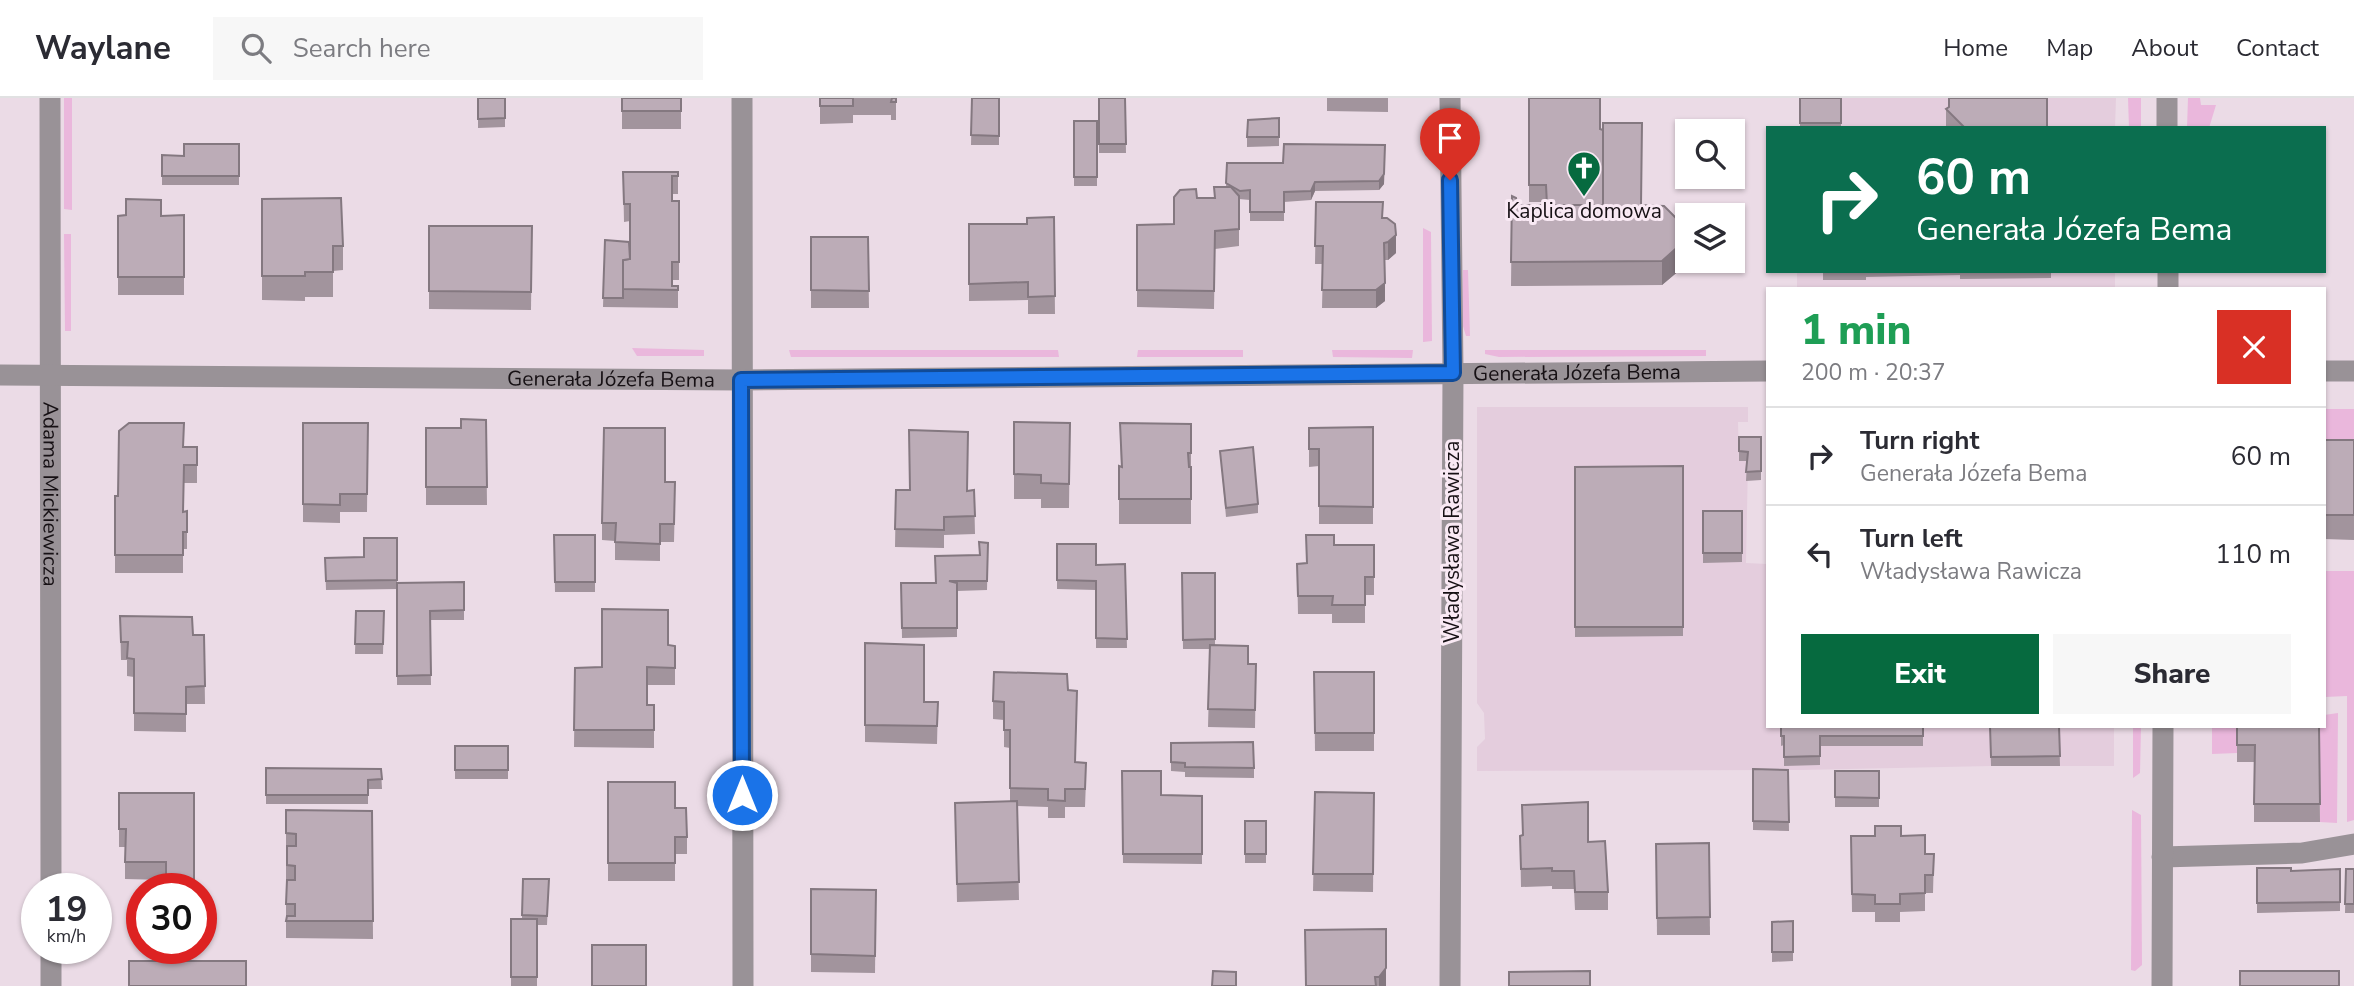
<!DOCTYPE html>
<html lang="en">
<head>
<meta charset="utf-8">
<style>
	body { margin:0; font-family:"Nunito Sans",sans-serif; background:#f7f7f7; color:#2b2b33; height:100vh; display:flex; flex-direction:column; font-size:26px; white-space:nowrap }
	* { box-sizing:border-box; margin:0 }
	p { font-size:23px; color:#7c7c81 }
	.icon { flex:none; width:38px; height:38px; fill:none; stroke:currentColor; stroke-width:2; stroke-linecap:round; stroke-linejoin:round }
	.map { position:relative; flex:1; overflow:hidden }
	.sheet { position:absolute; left:1766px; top:189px; width:560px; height:441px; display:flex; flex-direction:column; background:#fff; border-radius:0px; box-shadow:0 2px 5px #0004 }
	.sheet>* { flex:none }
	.top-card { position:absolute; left:1766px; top:28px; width:560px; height:147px; border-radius:0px; box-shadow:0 2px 5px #0004; background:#0b6e4f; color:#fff; overflow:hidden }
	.tools { position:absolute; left:1675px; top:21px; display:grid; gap:14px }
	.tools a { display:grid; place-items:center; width:70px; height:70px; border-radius:0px; background:#fff; box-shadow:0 2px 5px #0004; font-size:35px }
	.speed { position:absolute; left:21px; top:775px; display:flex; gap:14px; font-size:35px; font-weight:700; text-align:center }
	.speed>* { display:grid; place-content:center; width:91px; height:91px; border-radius:50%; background:#fff; box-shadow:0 2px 5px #0004; line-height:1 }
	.speed small { font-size:18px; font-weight:400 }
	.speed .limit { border:10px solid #d22; background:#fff; color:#111 }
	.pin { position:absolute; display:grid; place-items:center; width:60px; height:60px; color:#fff; margin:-72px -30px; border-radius:50% 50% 50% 0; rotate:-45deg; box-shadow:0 0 7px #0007 }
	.pin .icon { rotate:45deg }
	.me { position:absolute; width:77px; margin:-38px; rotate:0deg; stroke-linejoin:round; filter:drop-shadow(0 0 5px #0008) }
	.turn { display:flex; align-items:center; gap:24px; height:147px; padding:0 35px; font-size:32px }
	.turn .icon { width:91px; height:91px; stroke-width:2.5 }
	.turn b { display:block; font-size:49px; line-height:60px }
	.round { display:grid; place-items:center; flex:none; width:74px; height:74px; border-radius:0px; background:#f7f7f7 }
	.summary { display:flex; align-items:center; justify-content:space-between; height:119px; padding:0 35px }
	h1 { font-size:42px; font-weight:800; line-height:52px; color:#1e9e55 }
	.button { display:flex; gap:14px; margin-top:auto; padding:14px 35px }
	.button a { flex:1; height:80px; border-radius:0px; background:#066a3f; color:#fff; font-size:28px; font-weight:800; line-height:80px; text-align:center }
	.button a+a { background:#f7f7f7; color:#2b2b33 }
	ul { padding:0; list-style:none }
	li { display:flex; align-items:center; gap:21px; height:98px; padding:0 35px; border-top:2px solid #e1e1e2 }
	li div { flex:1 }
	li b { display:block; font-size:26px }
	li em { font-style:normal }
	header { display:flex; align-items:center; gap:42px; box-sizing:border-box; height:98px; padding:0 35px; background:#fff; border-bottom:2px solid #e1e1e2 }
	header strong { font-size:33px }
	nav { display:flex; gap:38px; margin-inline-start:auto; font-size:24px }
	.search { width:490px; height:63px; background:#f7f7f7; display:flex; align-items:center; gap:18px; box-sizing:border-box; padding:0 24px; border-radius:0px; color:#7c7c81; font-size:26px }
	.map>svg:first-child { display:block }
	.built { fill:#e4cddd }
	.green { fill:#eab7dc }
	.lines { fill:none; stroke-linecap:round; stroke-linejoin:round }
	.minor { stroke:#999297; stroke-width:21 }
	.wall { fill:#a2949d }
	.shaded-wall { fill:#847880 }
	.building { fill:#bcacb7; stroke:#847880; stroke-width:2 }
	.route-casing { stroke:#114b97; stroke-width:18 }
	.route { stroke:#1a73e8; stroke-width:12 }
	.labels { text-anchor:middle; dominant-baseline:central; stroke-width:6; stroke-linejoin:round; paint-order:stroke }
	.poi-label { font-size:21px; fill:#161014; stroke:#f9e9f4 }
	.street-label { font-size:21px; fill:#161014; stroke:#f9e9f4 }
</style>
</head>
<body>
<header>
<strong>Waylane</strong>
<div class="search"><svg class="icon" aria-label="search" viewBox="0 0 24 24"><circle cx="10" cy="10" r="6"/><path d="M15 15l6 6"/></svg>Search here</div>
<nav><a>Home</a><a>Map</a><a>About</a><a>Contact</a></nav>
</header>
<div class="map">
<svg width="2354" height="888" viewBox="0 0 2354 888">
	<rect width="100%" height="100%" fill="#ebdbe6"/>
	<!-- built -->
	<g class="built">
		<path d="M1800,0H2116L2115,30H1800Z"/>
		<rect x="1797" y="173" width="318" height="18"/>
		<path d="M1477,309H1748V324H1738L1739,362L1748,363L1746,465L1767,466L1768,628H2114V668H1991L1801,672L1477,673V649L1485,641L1484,615L1477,605Z"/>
	</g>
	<!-- green -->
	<g class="green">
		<path d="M64,0H72V112L64,111Z"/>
		<path d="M2128,0H2141V30H2129Z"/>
		<path d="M2188,0H2200L2201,7H2216L2209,30H2187Z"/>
		<path d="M1423,130L1431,134L1432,243L1423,244Z"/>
		<path d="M64,136H71V233H65Z"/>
		<path d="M1463,172H1468L1470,238H1466L1462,225Z"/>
		<path d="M632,250L704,252V258H637Z"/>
		<path d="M789,252H1058L1059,259H791Z"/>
		<path d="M1138,252H1243V259H1137Z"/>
		<path d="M1332,252H1413L1412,260L1333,259Z"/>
		<path d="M1485,252H1706V258L1499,259L1485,256Z"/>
		<rect x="2324" y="311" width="30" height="43"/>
		<path d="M2324,473H2354V722L2347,724V598L2325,599Z"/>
		<path d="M2338,615L2337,725L2320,724V628H2324V617Z"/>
		<path d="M2133,628H2141L2140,675L2133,680Z"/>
		<path d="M2212,628H2237V655L2212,656Z"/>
		<path d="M2132,712L2141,717L2142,867L2135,873L2131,872Z"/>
	</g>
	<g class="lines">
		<!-- minor -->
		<g class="minor">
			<path id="s1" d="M50,0L51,791"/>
			<path d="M742,0L743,888"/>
			<path d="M1450,0L1453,275L1450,888"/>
			<path d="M2167,0V30"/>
			<path d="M2168,191V173"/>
			<path d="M2324,273H2354"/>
			<path id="s2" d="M0,277L741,282L1768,273"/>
			<path d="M2162,759L2302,755L2354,746"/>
			<path d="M51,850V888"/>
			<path d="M2162,888L2163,628"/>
		</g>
	</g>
	<!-- wall -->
	<g class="wall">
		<path d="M478,0H505V29L478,30Z"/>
		<rect x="622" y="0" width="59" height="31"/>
		<path d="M820,0H896V22H891V17H853V25L820,26Z"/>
		<path d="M972,0H999V47H971Z"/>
		<path d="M1099,0H1125L1126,55H1099Z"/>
		<path d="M1327,0H1388V14L1327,13Z"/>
		<path d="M1529,0L1600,31L1641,107L1681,171L1662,187L1511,188L1512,98L1517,107H1546V104H1529Z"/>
		<rect x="1800" y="0" width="41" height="30"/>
		<path d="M1946,11L2047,30H1946Z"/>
		<path d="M1279,20V48L1247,49V39Z"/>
		<rect x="1074" y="23" width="23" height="65"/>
		<path d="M239,46V87H162V57L184,58Z"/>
		<path d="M1385,47L1384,86L1379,92L1315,93L1311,102L1284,104V123H1250V102L1239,101V148L1215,151L1214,211L1137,209V127L1174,126L1197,100H1214V89H1226L1227,65H1283Z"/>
		<path d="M623,74H678V96H672V103H679V182H672V188H678V210L603,209L605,142L630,161V123L624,124Z"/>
		<path d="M262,101L343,148V172L333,173V199H305V203L262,202Z"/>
		<path d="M1316,104L1383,120L1396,155L1388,162H1384L1385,203L1376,210H1322L1323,166H1315Z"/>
		<path d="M184,117V197H118V118Z"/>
		<path d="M1054,119L1055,216H1028V202L969,203V126H1027Z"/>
		<path d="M429,128H532L531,212L429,211Z"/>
		<path d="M811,139H868L869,210H811Z"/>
		<path d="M1823,173H2051V180L1960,181V177L1866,179V182H1823Z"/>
		<path d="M486,322L487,407H426V330H461Z"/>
		<path d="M1014,324L1070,325L1069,410H1041V401H1014Z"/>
		<path d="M303,325H368L367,414H340V425L303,424Z"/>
		<path d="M1120,325L1191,326V426H1119V368L1121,369Z"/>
		<path d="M1373,329V426H1319V368L1309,369V330Z"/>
		<path d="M1739,339H1761V382L1746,383L1747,363H1739Z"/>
		<path d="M2324,342H2354V442L2324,441Z"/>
		<path d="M184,349H197V385H184L183,414L187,413V451H183V475H115V398H118Z"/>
		<path d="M1220,353L1258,406V415L1226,419Z"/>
		<path d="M1683,368V538L1575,539V369Z"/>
		<path d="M665,384L675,401L674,444H660V463L615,462V443L602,442V425Z"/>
		<path d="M896,392H974L975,436L944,437V450L895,449Z"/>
		<path d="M1703,413H1742V464L1703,465Z"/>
		<path d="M554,437H595V494H555Z"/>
		<path d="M1306,437L1334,447H1374V497H1365V525H1332V516H1298L1297,466L1306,465Z"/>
		<path d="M397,440V491L326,492L325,460L364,459Z"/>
		<path d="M988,445L987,492L957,493V539L902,540L901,485H936L980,457Z"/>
		<path d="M1057,446L1096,467L1125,466L1127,550H1096V492L1057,491Z"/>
		<path d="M1182,475H1215V548L1248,566H1256L1255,630L1208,629L1210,551H1183Z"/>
		<path d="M464,484V522H430L431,587H397V485Z"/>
		<path d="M356,513H384L383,556H355Z"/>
		<path d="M120,518L193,537H204L205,606H186V634L134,633V579L127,578V562H121Z"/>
		<path d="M865,545L924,604H938L937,646L865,644Z"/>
		<path d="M675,548V587H647V607H654V650L574,649L575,570L602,569Z"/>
		<path d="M1314,574H1374V653H1315Z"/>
		<path d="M1068,592L1077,611L1075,664L1086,682L1085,709H1065V720H1048V709L1017,708L1019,802L957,804L955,705L1010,703V650L1004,649V622L993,621V603Z"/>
		<path d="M1781,628H1923V648H1820V667L1784,668V647L1781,648Z"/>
		<path d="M1990,628H2059L2060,668H1991Z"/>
		<path d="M2237,628H2319L2320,724H2254V664H2237Z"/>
		<rect x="455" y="648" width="53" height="33"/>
		<path d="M1171,664L1254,670V680L1185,679V674L1171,673Z"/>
		<path d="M266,670L381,671L382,691H368V706H266Z"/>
		<path d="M1753,671L1788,672L1789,733L1753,732Z"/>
		<path d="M1122,673L1161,697L1202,698V766L1123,765Z"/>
		<rect x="1835" y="673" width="44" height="36"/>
		<path d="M608,684L675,710L687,739V756H675V783H608Z"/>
		<path d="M1315,694L1374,695L1373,794L1313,793Z"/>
		<path d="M119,695H194V791H166V782L125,781V749H119Z"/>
		<path d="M286,712L372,713L373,841L286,840Z"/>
		<rect x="1245" y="723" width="21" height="42"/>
		<path d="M1520,738L1588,744L1608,794V812H1575L1574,791H1552V788L1521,789Z"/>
		<path d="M1851,738H1901L1925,756H1934L1933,795H1925V813L1900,814V824H1875V814H1852Z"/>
		<path d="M1709,745L1710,837H1657L1656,746Z"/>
		<path d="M2257,770L2291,773L2340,771V813L2257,815Z"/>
		<path d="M2346,771H2354V815H2345Z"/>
		<path d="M549,781L547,827H537V888H511V821H522V817Z"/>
		<path d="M811,791L876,792L875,875L811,874Z"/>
		<path d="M1793,823V863L1772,864V824Z"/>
		<path d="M1386,831V888H1306Z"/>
	</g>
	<!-- shaded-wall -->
	<g class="shaded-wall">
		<path d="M1385,47L1384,86L1379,92V83Z"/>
		<path d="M1315,84V93L1311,102V93Z"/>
		<path d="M1396,137V155L1388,162V144Z"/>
		<path d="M1681,146V171L1662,187V163Z"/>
		<path d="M1385,185V203L1376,210V192Z"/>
		<path d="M1386,870V888H1379V879Z"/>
	</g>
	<!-- building -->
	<g class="building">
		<path d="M478,0H505V20L478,21Z"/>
		<rect x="622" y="0" width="59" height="13"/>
		<rect x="820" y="0" width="33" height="8"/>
		<path d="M892,0H896V4H891Z"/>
		<path d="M972,0H999V38L971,37Z"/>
		<path d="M1099,0H1125L1126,46H1099Z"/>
		<path d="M1529,0H1600V31L1603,32V107H1547L1546,87H1529Z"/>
		<rect x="1800" y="0" width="41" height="25"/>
		<path d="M1949,0H2047V30H1965L1946,11L1949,9Z"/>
		<path d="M1279,20V39H1247L1248,22Z"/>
		<rect x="1074" y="23" width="23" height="56"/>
		<path d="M1603,25H1642L1641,107L1664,108L1681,125V146L1662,163L1511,164L1512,98L1516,100L1517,107H1603Z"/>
		<path d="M184,46H239V78H162V57L184,58Z"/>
		<path d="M1284,46L1385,47L1384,76L1379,83L1315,84L1311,93L1284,94V114H1250V92L1240,93L1226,85L1227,65H1283Z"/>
		<path d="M623,74H678V78H672V103H679V164H672V188H678V192L623,191V162L630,161V106H624Z"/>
		<path d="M1214,89H1231L1239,98V131L1215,133L1214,193L1137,192V127L1174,126V99L1180,92L1196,91L1197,100H1215Z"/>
		<path d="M341,100L343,148H333V174H305V178H262V101Z"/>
		<path d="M126,101L161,102V118L184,117V179H118V118L126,117Z"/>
		<path d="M1316,104H1383L1382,120H1387L1395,126L1396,137L1388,144L1384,145L1385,185L1376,192H1322L1323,148H1315Z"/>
		<path d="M1054,119L1055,198L1028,199V184L969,186V126H1027V120Z"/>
		<path d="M429,128H532L531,194L429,193Z"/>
		<path d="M811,139H868L869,193L811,192Z"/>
		<path d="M605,142L629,144L630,161L623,162V200H603Z"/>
		<path d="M461,321L486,322L487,389H426V330H461Z"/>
		<path d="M1014,324L1070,325L1069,386L1041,385V377L1014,376Z"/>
		<path d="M129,325H184L183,349H197V367H184L183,414L187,413V434H183V457H115V398H118L119,333Z"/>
		<path d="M303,325H368L367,396H340V407L303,406Z"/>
		<path d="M1120,325L1191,326V355H1188L1189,369H1191V401H1119V368L1122,369Z"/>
		<path d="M1373,329V409L1319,408V351H1309V330Z"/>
		<path d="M604,330H665V384H675L674,426H660V446L615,444L616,425H602Z"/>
		<path d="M909,332L968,334L967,393L974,392L975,418L944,419V432L895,431L896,392H910Z"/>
		<path d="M1739,339H1761V373L1746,374L1748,354L1739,353Z"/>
		<rect x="2324" y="342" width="30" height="75"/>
		<path d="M1253,349L1258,406L1226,410L1220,353Z"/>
		<path d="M1683,368V529H1575V369Z"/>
		<rect x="1703" y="413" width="39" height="42"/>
		<path d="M554,437H595V484H555Z"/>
		<path d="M1306,437H1334V447H1374V479H1365V507H1332L1333,498H1298L1297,466L1307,465Z"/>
		<path d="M364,440H397V482L326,483L325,460L364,459Z"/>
		<path d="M979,444L988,445L987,483H949L957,485V530H902L901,485H936L935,458L980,457Z"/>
		<path d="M1057,446H1096V467L1125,466L1127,541L1096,540V483L1057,482Z"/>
		<path d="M1182,475H1215V541L1183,542Z"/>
		<path d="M464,484V512L430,513L431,577L397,578V485Z"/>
		<path d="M602,511L668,512V547L675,548V570L647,569V607H654V632H574L575,570L602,569Z"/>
		<path d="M356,513H384L383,546H355Z"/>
		<path d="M120,518L192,519L193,537H204L205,588L186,589V616L134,615V561L127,560L128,544H121Z"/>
		<path d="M865,545L924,547V604H938L937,628L865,627Z"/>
		<path d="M1210,547L1248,548V566H1256L1255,612L1208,611Z"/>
		<path d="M994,574L1067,576L1068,592L1077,593L1075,664L1086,665L1085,691H1065V703L1048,702V691L1010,690V632H1004V604L993,603Z"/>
		<path d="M1314,574H1374V635H1315Z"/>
		<path d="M1781,628H1923V638H1820V658L1784,659V638H1781Z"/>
		<path d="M1990,628H2059L2060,658L1991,659Z"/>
		<path d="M2237,628H2319L2320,706H2254L2255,647H2237Z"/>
		<path d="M1253,644L1254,670L1185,669V665L1171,664V645Z"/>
		<rect x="455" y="648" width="53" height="24"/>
		<path d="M266,670L381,671L382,681L368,682V697H266Z"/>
		<path d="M1753,671L1788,672L1789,724L1753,723Z"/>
		<path d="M1122,673H1161V697L1202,698V756H1123Z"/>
		<path d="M1835,673H1879V700L1835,699Z"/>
		<path d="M608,684H675V710H686L687,739H675V765H608Z"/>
		<path d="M1315,694L1374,695L1373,776H1313Z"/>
		<path d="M119,695H194V783H166V764H125L126,731H119Z"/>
		<path d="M1017,703L1019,784L957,786L955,705Z"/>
		<path d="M1588,704V744L1605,743L1608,794H1575L1574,773H1552V770L1521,771L1520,738L1523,737L1522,707Z"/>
		<path d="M286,712L372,713L373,823H286L287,818H295V806H286L287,782H295V768L287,767V748H296V736L286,735Z"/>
		<rect x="1245" y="723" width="21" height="33"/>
		<path d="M1875,728H1901V738L1925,737V756H1934L1933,777H1925V795L1900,796V806H1875V797L1852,796L1851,738H1875Z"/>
		<path d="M1709,745L1710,819L1657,820L1656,746Z"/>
		<path d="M2257,770H2291V773L2340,771V804L2257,805Z"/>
		<path d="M2346,771H2354V806H2345Z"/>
		<path d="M523,781H549L547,818L522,817Z"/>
		<path d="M811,791L876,792L875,858L811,856Z"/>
		<rect x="511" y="821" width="26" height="58"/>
		<path d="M1793,823V854H1772V824Z"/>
		<path d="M1386,831V870L1379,879H1375L1376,888H1306L1305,832Z"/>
		<rect x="592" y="847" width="54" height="41"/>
		<rect x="129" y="863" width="117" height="25"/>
		<path d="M1213,873L1236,874V888H1212Z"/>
		<path d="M1590,873V888H1509V874Z"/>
		<rect x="2240" y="873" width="99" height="15"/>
	</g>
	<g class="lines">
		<!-- route casing -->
		<g class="route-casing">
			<path id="route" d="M742,697L741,282L1453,275L1450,82"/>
		</g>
		<!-- route -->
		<use href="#route" class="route"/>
	</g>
	<!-- icons -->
	<defs>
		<g id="church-pin" transform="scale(1.75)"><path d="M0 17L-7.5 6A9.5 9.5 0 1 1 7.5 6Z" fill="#066a3f" stroke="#f9e9f4"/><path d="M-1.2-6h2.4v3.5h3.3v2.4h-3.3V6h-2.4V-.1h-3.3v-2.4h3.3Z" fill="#fff"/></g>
	</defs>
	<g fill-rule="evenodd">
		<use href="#church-pin" x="1584" y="70"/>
	</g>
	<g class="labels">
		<!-- poi labels -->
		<g class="poi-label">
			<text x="1584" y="113">Kaplica domowa</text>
		</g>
		<!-- street labels -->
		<g class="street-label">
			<text stroke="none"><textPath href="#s2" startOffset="1577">Generała Józefa Bema</textPath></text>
			<text stroke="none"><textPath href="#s2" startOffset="611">Generała Józefa Bema</textPath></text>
			<text stroke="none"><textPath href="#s1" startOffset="396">Adama Mickiewicza</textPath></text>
			<text transform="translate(1452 444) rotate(-90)">Władysława Rawicza</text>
		</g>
	</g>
</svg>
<div class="tools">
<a><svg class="icon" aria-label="search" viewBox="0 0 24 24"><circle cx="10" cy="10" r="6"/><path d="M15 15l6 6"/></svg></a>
<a><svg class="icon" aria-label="layers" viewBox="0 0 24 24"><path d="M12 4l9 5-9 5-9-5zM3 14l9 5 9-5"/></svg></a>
</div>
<div class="speed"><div>19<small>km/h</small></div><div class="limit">30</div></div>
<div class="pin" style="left:1450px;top:82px;background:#d93025"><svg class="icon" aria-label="arrive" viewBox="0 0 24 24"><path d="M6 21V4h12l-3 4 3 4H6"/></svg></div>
<svg class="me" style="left:742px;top:697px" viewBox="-20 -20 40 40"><circle r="17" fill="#1a73e8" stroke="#fff" stroke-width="3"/><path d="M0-11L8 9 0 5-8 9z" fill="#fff"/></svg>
<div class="top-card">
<div class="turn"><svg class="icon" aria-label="right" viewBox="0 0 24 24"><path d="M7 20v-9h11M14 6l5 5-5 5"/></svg><div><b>60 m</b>Generała Józefa Bema</div></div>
</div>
<section class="sheet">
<div class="summary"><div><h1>1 min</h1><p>200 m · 20:37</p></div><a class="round" style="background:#d93025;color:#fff"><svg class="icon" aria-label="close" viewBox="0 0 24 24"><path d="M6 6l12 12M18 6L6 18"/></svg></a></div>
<ul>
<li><svg class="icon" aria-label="right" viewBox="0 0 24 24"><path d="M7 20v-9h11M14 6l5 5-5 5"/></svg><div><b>Turn right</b><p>Generała Józefa Bema</p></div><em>60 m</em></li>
<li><svg class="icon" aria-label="left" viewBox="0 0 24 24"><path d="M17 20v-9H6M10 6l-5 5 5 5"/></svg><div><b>Turn left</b><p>Władysława Rawicza</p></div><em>110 m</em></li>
</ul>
<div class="button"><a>Exit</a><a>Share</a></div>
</section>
</div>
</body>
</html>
